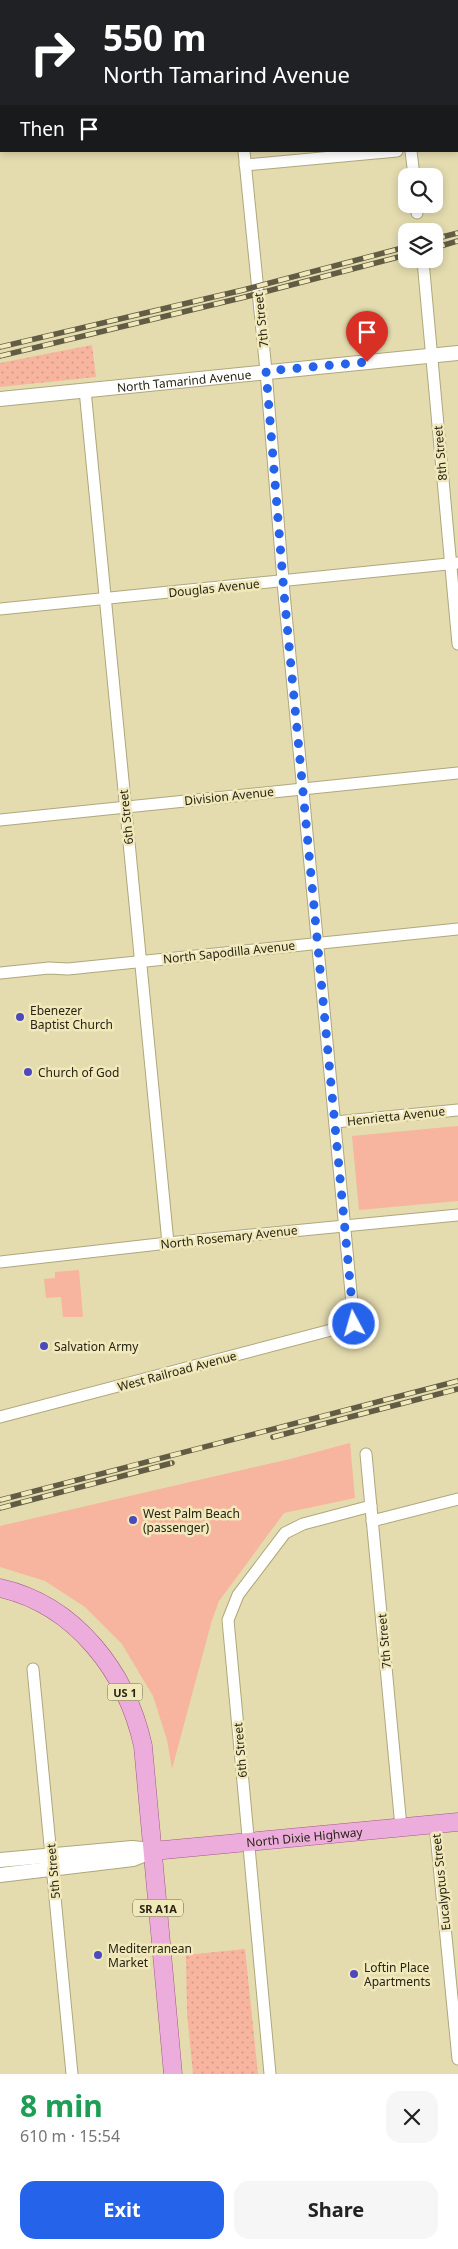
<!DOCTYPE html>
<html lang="en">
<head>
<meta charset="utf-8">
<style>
	body { margin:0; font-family:"Noto Sans",sans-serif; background:#f6f6f6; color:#222; height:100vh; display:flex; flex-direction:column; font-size:19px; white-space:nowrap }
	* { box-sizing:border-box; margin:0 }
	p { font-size:16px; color:#767676 }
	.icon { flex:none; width:28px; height:28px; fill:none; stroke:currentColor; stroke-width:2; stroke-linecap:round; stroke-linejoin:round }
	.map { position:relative; height:2074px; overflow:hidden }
	.details { display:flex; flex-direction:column; background:#fff; flex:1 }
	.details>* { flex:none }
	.hud { position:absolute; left:0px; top:0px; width:459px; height:152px; box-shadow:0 2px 8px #0003; background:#202124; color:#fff; overflow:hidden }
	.buttons { position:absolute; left:398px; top:168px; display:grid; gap:10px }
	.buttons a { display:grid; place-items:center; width:45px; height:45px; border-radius:10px; background:#fff; box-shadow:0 2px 8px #0003; font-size:25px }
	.pin { position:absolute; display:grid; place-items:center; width:42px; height:42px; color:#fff; margin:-51px -21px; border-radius:50% 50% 50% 0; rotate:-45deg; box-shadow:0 0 5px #0007 }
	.pin .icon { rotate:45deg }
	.me { position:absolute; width:55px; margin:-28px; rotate:354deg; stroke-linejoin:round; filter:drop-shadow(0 0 4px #0008) }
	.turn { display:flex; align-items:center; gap:18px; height:105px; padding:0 20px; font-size:22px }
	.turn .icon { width:65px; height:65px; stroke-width:2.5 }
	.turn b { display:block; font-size:35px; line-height:42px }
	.then { display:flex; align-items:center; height:48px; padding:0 20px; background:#0003; gap:10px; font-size:19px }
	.round { display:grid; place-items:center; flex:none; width:52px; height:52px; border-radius:15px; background:#f6f6f6 }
	.head { display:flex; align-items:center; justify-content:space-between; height:85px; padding:0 20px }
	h1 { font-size:30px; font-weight:700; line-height:38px; color:#1e9e55 }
	.button { display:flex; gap:10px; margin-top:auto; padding:10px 20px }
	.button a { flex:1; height:58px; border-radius:15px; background:#2563eb; color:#fff; font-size:20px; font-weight:700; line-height:58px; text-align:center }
	.button a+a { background:#f6f6f6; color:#222 }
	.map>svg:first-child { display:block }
	.grass { fill:url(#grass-dots) }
	.park { fill:#f7b49e }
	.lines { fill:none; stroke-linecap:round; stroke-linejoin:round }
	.minor-casing { stroke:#afa77d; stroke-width:13 }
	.tertiary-casing { stroke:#afa77d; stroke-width:16 }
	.primary-casing { stroke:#a05a86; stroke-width:19 }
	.minor { stroke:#fff; stroke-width:11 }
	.tertiary { stroke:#fff; stroke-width:14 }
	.primary { stroke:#edaddc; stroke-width:18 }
	.rail-casing { stroke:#615c43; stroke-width:5.5 }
	.rail { stroke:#f1e9bc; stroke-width:4; stroke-dasharray:11; stroke-linecap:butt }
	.route { stroke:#2563eb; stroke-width:9; stroke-dasharray:0 16.2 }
	.poi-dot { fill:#4c48be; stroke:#f1e9bc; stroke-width:2 }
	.labels { text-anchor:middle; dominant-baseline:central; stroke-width:5; stroke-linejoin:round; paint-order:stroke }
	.shield { fill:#f1e9bc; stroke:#645f46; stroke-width:1 }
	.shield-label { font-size:11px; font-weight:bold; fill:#272413 }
	.street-label { font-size:12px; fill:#272413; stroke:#f1e9bc }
	.poi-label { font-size:12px; fill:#272413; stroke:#f1e9bc; text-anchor:start }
</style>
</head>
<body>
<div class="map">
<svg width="458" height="2074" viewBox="0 0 458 2074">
	<defs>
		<pattern id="grass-dots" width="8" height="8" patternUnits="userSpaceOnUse" patternTransform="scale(1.25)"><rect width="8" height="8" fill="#f7b49e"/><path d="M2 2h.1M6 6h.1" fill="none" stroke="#d49b87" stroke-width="1.8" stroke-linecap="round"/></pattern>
	</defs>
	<rect width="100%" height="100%" fill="#e4dcaf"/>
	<!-- grass -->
	<g class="grass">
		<path d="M92,345L96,377L0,387V363Z"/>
		<path d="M245,1949L258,2074H193L187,2013L186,1955Z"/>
	</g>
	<!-- park -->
	<g class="park">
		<path d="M458,1126V1201L359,1210L352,1136Z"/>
		<path d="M79,1270L83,1317H63L61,1297L46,1298L44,1279L55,1278V1272Z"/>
		<path d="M350,1443L355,1498L284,1513L219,1601L212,1620L172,1769L167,1740L153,1696L122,1644L85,1607L45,1581L0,1567V1526L290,1459Z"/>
	</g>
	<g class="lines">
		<!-- minor casing -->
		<g class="minor-casing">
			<g id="minor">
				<path d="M219,0V1"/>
				<path d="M397,0V1"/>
				<path d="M232,1L233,0"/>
				<path d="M411,151L414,176"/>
				<path d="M245,165L397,151"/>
				<path d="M416,204L417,213"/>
				<path d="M423,261L458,644"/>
				<path d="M85,390L168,1243"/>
				<path d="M0,609L458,563"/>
				<path d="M0,820L458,773"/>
				<path d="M0,973L49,968L68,969L458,929"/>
				<path d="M335,1122L458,1110"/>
				<path d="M0,1262L168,1243L458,1215"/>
				<path d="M0,1417L354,1324L284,593L266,371L244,151"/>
				<path d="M366,1454L401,1827"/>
				<path d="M372,1521L458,1499"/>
				<path d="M33,1669L72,2074"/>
				<path d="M435,1824L458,2059"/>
				<path d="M270,2074L228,1620L238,1595L285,1533L303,1524L371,1506"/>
			</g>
		</g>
		<!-- tertiary casing -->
		<g class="tertiary-casing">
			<g id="tertiary">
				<path id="s1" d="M0,399L458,353"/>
				<path d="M0,1860L132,1848L152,1850"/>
				<path d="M0,1875L133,1859L153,1851"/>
			</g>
		</g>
		<!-- primary casing -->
		<g class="primary-casing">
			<g id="primary">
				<path d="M0,1588C76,1605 127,1673 143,1746L173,2074"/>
				<path id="s2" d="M153,1851L458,1822"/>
			</g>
		</g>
		<!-- minor -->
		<use href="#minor" class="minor"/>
		<!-- tertiary -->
		<use href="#tertiary" class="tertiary"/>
		<!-- primary -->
		<use href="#primary" class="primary"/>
		<!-- rail casing -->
		<g class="rail-casing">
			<g id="rail">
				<path d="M434,239L458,233"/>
				<path d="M434,248L458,241"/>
				<path d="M0,347L243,290L406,247"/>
				<path d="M0,356L245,297L406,255"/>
				<path d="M273,1437L458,1389"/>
				<path d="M0,1500L458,1381"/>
				<path d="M0,1508L172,1463"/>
			</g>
		</g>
		<!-- rail -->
		<use href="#rail" class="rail"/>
	</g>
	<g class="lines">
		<!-- route -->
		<path class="route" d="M354,1324L284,593L266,371L367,362"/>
	</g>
	<!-- markers -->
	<g class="poi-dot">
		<circle cx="20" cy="1017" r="5"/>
		<circle cx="28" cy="1072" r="5"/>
		<circle cx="44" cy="1346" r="5"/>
		<circle cx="133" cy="1520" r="5"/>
		<circle cx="98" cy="1955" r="5"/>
		<circle cx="354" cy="1974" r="5"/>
	</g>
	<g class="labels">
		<!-- shield labels -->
		<g class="shield">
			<rect x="107.5" y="1683.5" width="35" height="17" rx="4"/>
			<rect x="133" y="1899.5" width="50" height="17" rx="4"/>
		</g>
		<g class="shield-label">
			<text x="125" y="1692">US 1</text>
			<text x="158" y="1908">SR A1A</text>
		</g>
		<!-- street labels -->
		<g class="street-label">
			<text transform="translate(261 320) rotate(-96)">7th Street</text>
			<text stroke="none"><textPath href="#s1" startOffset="185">North Tamarind Avenue</textPath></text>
			<text transform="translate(440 453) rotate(-95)">8th Street</text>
			<text transform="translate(214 588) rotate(-6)">Douglas Avenue</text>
			<text transform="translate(229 796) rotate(-6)">Division Avenue</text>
			<text transform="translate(126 817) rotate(-96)">6th Street</text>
			<text transform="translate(229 952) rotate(-6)">North Sapodilla Avenue</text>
			<text transform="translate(396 1116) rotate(-6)">Henrietta Avenue</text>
			<text transform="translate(229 1237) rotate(-6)">North Rosemary Avenue</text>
			<text transform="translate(177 1371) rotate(-15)">West Railroad Avenue</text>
			<text transform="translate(384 1641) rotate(-95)">7th Street</text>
			<text transform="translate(240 1750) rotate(-95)">6th Street</text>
			<text stroke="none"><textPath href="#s2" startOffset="152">North Dixie Highway</textPath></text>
			<text transform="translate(53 1871) rotate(-95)">5th Street</text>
			<text transform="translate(441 1882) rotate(-96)">Eucalyptus Street</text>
		</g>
		<!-- poi labels -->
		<g class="poi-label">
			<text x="30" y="1010">Ebenezer<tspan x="30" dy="14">Baptist Church</tspan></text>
			<text x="38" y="1072">Church of God</text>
			<text x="54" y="1346">Salvation Army</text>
			<text x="143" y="1513">West Palm Beach<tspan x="143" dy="14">(passenger)</tspan></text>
			<text x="108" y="1948">Mediterranean<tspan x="108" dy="14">Market</tspan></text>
			<text x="364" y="1967">Loftin Place<tspan x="364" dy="14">Apartments</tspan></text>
		</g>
	</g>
</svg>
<div class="buttons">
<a><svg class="icon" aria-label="search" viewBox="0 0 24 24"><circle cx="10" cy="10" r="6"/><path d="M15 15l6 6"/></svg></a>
<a><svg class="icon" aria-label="layers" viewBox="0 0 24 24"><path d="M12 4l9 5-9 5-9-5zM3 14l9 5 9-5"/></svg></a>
</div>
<div class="pin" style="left:367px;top:362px;background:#d93025"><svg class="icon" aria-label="arrive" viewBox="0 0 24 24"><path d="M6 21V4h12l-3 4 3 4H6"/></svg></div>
<svg class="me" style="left:354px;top:1324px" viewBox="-20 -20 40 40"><circle r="17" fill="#2563eb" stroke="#fff" stroke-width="3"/><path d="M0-11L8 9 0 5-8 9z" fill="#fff"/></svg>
<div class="hud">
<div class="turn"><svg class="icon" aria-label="right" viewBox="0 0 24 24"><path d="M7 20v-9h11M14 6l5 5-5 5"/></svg><div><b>550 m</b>North Tamarind Avenue</div></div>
<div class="then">Then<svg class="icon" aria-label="arrive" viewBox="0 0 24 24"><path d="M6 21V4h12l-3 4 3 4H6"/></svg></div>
</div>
</div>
<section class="details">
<div class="head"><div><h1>8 min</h1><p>610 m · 15:54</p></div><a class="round"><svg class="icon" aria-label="close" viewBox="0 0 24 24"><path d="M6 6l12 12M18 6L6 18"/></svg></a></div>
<div class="button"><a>Exit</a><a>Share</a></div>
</section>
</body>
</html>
